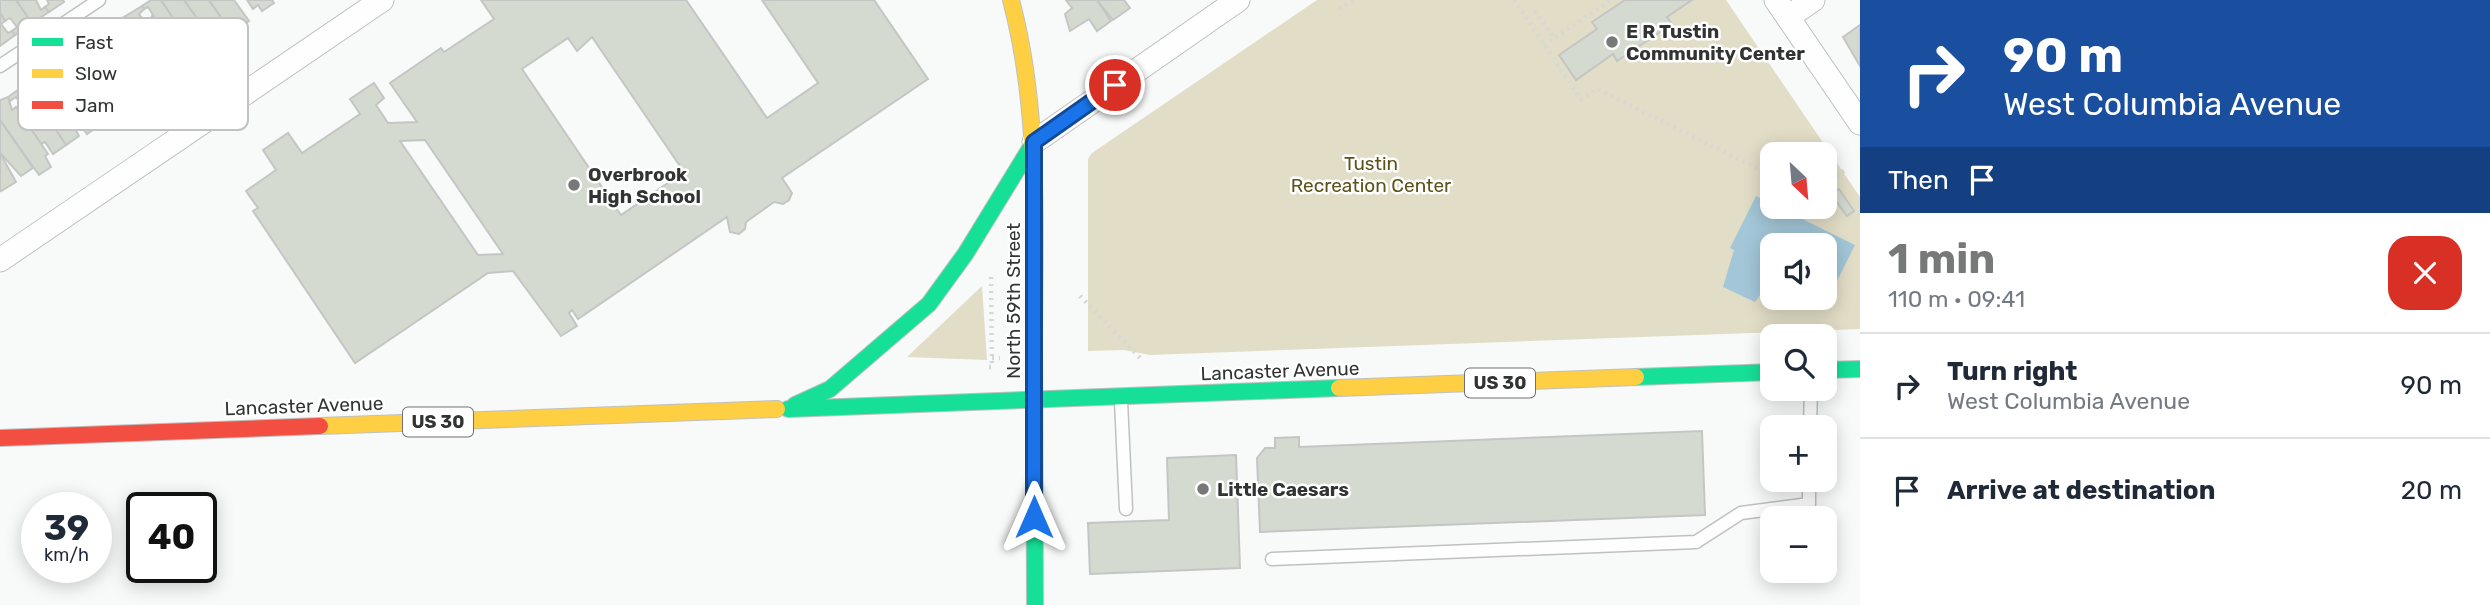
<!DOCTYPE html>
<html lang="en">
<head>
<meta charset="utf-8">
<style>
	body { margin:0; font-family:Rubik,sans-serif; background:#f2f2f3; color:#1f2937; height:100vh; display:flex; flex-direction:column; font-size:26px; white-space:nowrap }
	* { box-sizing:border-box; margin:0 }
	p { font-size:23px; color:#747a83 }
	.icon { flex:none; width:38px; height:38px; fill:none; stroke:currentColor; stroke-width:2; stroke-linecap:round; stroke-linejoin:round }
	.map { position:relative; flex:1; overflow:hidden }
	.panel { display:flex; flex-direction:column; background:#fff; width:630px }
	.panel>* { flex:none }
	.banner { background:#1a4fa0; color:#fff; overflow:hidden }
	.needle { width:46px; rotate:154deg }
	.controls { position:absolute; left:1760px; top:142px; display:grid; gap:14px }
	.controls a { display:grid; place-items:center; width:77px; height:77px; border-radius:14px; background:#fff; box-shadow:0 4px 18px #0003; font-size:35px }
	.speed { position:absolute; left:21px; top:492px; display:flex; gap:14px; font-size:35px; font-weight:700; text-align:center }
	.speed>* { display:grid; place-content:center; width:91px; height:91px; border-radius:50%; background:#fff; box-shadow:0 4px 18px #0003; line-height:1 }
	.speed small { font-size:18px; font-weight:400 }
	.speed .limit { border:4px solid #111; border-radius:10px; background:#fff; color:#111 }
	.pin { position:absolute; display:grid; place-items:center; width:60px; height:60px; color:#fff; margin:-30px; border:4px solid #fff; border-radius:50%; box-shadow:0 2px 7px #0007 }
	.me { position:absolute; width:77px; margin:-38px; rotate:0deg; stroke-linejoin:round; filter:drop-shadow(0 0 5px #0008) }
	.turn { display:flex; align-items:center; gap:24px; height:147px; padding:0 28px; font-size:32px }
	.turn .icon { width:91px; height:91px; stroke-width:2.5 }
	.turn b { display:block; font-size:49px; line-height:60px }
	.then { display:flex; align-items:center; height:66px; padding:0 28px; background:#0003; gap:14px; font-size:26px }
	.round { display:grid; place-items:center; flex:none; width:74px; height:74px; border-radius:21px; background:#f2f2f3 }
	.headline { display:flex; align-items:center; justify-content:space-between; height:119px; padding:0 28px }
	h1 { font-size:42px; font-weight:700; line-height:52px; color:#777978 }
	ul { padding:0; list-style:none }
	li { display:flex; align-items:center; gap:21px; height:105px; padding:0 28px; border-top:2px solid #e0e1e3 }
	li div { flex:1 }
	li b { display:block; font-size:26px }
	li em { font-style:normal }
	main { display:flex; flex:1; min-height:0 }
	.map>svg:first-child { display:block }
	.green { fill:#e2ddc6; fill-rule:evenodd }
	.water { fill:#a3c7d8 }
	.building { fill:#d4dad0; stroke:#c4c6c4; stroke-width:2; fill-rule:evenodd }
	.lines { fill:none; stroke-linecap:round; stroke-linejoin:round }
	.lane-casing { stroke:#bfc1c0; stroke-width:15 }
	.street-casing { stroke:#bfc1c0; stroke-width:25 }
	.fast-casing { stroke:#bfc1c0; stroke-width:18 }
	.slow-casing { stroke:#bfc1c0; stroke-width:18 }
	.jam-casing { stroke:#bfc1c0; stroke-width:18 }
	.path { stroke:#d6d8d7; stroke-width:4.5; stroke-dasharray:2 5; stroke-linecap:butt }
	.lane { stroke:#fefefe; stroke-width:12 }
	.street { stroke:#fefefe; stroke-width:23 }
	.fast { stroke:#16e098; stroke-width:16 }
	.slow { stroke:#ffcf43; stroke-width:16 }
	.jam { stroke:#f24e42; stroke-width:16 }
	.route-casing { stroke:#114b97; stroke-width:18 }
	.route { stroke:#1a73e8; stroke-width:12 }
	.poi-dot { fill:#777978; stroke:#fff; stroke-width:2.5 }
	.labels { text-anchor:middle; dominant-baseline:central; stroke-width:5; stroke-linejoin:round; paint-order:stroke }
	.shield { fill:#fff; stroke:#707170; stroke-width:2 }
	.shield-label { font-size:18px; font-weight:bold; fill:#323433 }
	.poi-label { font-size:19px; font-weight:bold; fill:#323433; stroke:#fff; text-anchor:start }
	.park-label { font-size:19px; fill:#5e5119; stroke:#fff }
	.street-label { font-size:19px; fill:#323433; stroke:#fff }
	.key { fill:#fff; stroke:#c2c2c2; stroke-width:2 }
	.key-label { font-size:19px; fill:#323433 }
</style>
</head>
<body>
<main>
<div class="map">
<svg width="1860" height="605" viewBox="0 0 1860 605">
	<rect width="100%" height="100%" fill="#f7faf8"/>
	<!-- green -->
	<g class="green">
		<path d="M1317,0H1726L1860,197V329L1150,355L1124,350L1088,351V159L1092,153ZM1773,154H1825V206H1773ZM1773,245H1825V298H1773Z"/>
		<path d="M982,286L987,360L907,357Z"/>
	</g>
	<!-- water -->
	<path class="water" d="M1756,196L1855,245L1829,297L1825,295V245H1773V277L1755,302L1723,287L1734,250L1730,248Z"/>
	<!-- building -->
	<g class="building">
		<path d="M0,0H16L32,23L15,35L12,31L17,27L10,18L5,21L0,13Z"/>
		<path d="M16,0H36L41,10L45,7L49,12L32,23Z"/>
		<path d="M47,0H63L64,2L49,12L45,7L49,4Z"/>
		<path d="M151,0H161L211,74L200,81L188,64L181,58L178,60L176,57L179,55L177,52L173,54L150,21L152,16L155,18L148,7L144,9L142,6Z"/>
		<path d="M161,0H184L207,32L204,34L205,40L216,56L204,64Z"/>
		<path d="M184,0H209L232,33L219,42L210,30L207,32Z"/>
		<path d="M209,0H234L249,21L232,33Z"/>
		<path d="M247,0H272L274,3L262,11L258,5L253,9Z"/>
		<path d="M481,0H686L767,118L818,83L762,0H874L928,79L782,178L792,193L789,200L783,204L774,202L746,222L745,229L739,234L730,232L727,217L578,319L572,310L569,313L577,326L561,336L513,271L488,273L355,363L253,211L258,208L246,191L276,170L263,150L288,133L302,153L360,114L350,99L374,83L384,98L376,105L388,123L417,122L390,83L441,48L444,52L494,19ZM592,37L684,172L621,215L522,69L568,38L577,51ZM425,140L503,254L478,255L400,141Z"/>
		<path d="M1066,0H1097L1111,21L1097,31L1089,19L1070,31L1065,14L1072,8Z"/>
		<path d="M1097,0H1124L1130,8L1113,20Z"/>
		<path d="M1625,0H1692L1667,17L1672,24L1617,61L1613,54L1576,80L1559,55L1597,29L1592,22Z"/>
		<path d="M142,6L144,9L139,14L146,24L150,21L173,54L170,56L172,61L182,77L171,85L124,17Z"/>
		<path d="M0,13L5,21L1,24L8,33L12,31L15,35L0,46Z"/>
		<path d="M124,17L166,77L152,86L143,74L140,76L117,43V40H122L115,29L111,31L108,29Z"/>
		<path d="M1860,25V66L1843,37Z"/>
		<path d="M58,62L101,124L87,134L52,88L56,85L44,72Z"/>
		<path d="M44,72L46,76L40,81L47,91L52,88L75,121L72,123L79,136L66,145L25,85Z"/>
		<path d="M25,85L66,145L53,154L45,142L41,144L18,110L23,107L16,97L10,101L8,97Z"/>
		<path d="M8,97L12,110L16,107L48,154L45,156L51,167L39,175L0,120V100Z"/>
		<path d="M0,120L33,168L21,176L0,153Z"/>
		<path d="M0,153L16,182L1,191L0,189Z"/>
		<path d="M1839,189L1854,211L1847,216L1831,194Z"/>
		<path d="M1702,431L1705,515L1260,532L1257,458L1265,448H1275V438L1299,437V447Z"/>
		<path d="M1236,455L1240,568L1090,574L1088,523L1169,520L1167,458Z"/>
	</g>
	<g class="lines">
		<!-- lane casing -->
		<g class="lane-casing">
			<g id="lane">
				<path d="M0,66L99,0"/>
				<path d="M1121,401L1126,509"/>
				<path d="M1810,427L1811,388"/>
				<path d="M1272,559L1696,542L1741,513L1809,504V480"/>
			</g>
		</g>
		<!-- street casing -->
		<g class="street-casing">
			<g id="street">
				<path d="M1776,0L1860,123"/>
				<path d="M1788,17L1813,0"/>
				<path d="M1034,142L1238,0"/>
				<path d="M0,260L382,0"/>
			</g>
		</g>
		<!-- fast casing -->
		<g class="fast-casing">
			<g id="fast">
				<path d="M1034,344L1035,605"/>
				<path d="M1825,370L1860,369"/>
				<path d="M1636,377L1773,372"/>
				<path d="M795,405L830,389L929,304L966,253L1034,142"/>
				<path d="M788,409L1339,388"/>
			</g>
		</g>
		<!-- slow casing -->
		<g class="slow-casing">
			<g id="slow">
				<path d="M1011,0C1041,113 1034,228 1034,344"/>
				<path d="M1339,388L1636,377"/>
				<path d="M320,426L777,409"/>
			</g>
		</g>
		<!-- jam casing -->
		<g class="jam-casing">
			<path id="jam" d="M0,438L320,426"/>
		</g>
		<!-- path -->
		<g class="path">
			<path d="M1514,0L1581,99L1597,89L1773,176"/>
			<path d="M1339,9L1353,0"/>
			<path d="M1535,11L1554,38"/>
			<path d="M1544,45L1611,0"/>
			<path d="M1825,184L1848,168"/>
			<path d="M1080,296L1143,361"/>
			<path d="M992,358H1000"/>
			<path d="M989,367H992L991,277"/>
		</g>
		<!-- lane -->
		<use href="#lane" class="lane"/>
		<!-- street -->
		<use href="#street" class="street"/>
		<!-- fast -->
		<use href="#fast" class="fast"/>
		<!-- slow -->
		<use href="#slow" class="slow"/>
		<!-- jam -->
		<use href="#jam" class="jam"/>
	</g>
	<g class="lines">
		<!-- route casing -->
		<g class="route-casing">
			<path id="route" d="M1034,517V142L1115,85"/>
		</g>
		<!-- route -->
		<use href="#route" class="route"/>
	</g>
	<!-- markers -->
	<g class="poi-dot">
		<circle cx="1612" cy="42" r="7"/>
		<circle cx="574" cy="185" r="7"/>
		<circle cx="1203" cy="489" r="7"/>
	</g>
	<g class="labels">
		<!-- shield labels -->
		<g class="shield">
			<rect x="1465" y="368.5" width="70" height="29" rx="5"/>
			<rect x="403" y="407.5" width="70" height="29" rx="5"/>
		</g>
		<g class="shield-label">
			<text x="1500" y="383">US 30</text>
			<text x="438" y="422">US 30</text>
		</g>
		<!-- poi labels -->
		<g class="poi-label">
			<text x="1626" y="31">E R Tustin<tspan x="1626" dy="22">Community Center</tspan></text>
			<text x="588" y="174">Overbrook<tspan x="588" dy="22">High School</tspan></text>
			<text x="1217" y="489">Little Caesars</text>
		</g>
		<!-- park labels -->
		<g class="park-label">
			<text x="1371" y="163">Tustin<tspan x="1371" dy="22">Recreation Center</tspan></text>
		</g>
		<!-- street labels -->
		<g class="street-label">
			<text transform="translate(1013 301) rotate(-90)">North 59th Street</text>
			<text transform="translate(1280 371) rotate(-2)">Lancaster Avenue</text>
			<text transform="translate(304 406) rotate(-2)">Lancaster Avenue</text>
		</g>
	</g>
	<!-- legend -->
	<rect x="18" y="18" width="230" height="112" rx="10" class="key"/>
	<rect x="32" y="38" width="31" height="8" fill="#16e098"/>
	<rect x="32" y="69" width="31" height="9" fill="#ffcf43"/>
	<rect x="32" y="101" width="31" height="8" fill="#f24e42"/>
	<g class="key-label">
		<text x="75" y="49">Fast</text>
		<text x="75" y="80">Slow</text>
		<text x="75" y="112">Jam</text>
	</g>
</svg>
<div class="controls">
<a><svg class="needle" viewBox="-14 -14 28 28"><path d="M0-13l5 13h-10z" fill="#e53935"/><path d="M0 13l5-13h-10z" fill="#747a83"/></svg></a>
<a><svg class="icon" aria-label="sound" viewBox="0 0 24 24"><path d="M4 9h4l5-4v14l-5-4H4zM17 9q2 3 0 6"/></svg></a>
<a><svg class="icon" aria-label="search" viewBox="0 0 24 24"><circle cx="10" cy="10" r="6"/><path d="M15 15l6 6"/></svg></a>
<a>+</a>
<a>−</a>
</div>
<div class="speed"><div>39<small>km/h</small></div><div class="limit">40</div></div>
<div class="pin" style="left:1115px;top:85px;background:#d93025"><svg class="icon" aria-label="arrive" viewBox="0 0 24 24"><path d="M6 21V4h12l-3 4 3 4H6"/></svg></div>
<svg class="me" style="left:1034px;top:517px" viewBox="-20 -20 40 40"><path d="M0-17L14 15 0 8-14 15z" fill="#1a73e8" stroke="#fff" stroke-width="4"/></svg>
</div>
<section class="panel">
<div class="banner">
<div class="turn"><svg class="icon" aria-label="right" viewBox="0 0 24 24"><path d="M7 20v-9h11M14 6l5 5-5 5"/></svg><div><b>90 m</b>West Columbia Avenue</div></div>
<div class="then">Then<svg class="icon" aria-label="arrive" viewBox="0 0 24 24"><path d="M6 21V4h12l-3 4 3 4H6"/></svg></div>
</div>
<div class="headline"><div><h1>1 min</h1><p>110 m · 09:41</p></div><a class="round" style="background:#d93025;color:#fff"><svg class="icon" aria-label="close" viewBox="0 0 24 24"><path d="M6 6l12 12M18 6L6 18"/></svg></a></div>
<ul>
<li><svg class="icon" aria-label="right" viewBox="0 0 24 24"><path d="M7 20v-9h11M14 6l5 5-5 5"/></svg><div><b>Turn right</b><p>West Columbia Avenue</p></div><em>90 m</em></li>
<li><svg class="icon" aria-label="arrive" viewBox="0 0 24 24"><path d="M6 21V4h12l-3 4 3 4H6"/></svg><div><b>Arrive at destination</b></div><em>20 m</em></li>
</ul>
</section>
</main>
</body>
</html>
